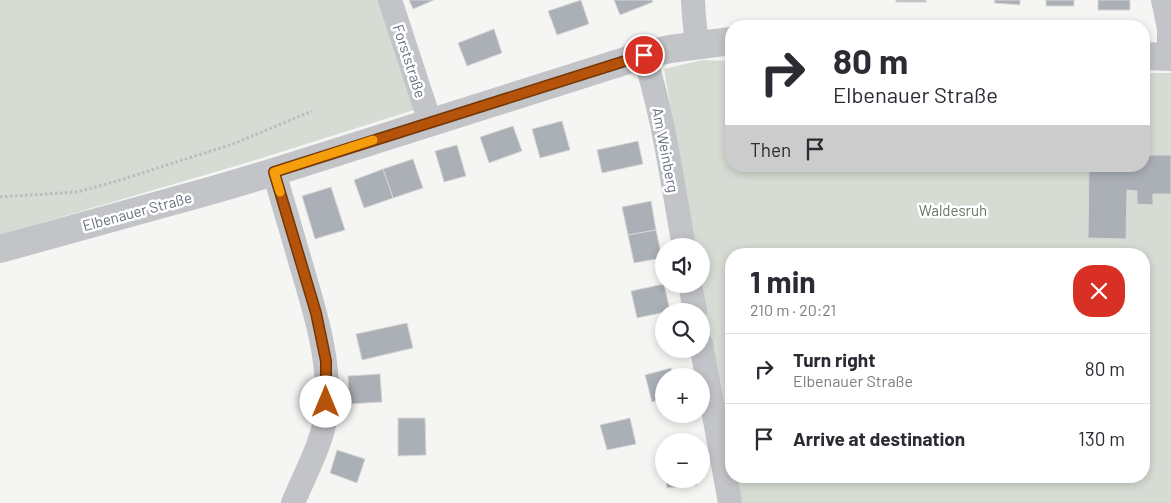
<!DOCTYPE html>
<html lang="en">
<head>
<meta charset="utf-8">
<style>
	body { margin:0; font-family:Barlow,sans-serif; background:#f2f2f3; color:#2b2b33; height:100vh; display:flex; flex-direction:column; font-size:19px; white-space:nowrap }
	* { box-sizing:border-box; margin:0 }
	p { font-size:16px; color:#7c7c81 }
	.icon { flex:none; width:28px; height:28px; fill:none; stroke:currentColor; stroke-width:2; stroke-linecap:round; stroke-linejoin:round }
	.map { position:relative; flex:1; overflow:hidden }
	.sheet { position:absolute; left:725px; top:248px; width:425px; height:235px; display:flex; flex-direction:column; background:#fff; border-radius:20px; box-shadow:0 2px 8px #0003 }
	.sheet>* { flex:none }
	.guide { position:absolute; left:725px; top:20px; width:425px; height:152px; border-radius:20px; box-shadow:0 2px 8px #0003; background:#fff; color:#2b2b33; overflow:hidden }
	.fabs { position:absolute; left:655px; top:238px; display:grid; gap:10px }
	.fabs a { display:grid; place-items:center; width:55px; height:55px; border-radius:50%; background:#fff; box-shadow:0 2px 8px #0003; font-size:25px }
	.pin { position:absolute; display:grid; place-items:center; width:42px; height:42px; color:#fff; margin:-21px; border:2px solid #fff; border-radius:50%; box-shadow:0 1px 5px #0007 }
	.me { position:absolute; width:55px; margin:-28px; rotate:0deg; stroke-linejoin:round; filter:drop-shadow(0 0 4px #0008) }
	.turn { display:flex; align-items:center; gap:18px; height:105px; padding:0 25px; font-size:22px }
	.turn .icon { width:65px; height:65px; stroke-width:2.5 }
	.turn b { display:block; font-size:35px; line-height:42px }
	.then { display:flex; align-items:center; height:48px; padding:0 25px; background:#0003; gap:10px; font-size:19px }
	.round { display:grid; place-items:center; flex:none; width:52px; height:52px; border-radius:20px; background:#f2f2f3 }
	.overview { display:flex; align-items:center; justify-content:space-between; height:85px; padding:0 25px }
	h1 { font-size:30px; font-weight:700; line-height:38px }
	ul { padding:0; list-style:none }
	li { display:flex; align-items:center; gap:15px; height:70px; padding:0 25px; border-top:1px solid #e1e1e2 }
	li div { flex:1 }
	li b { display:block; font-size:19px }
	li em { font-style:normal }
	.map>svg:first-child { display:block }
	.green { fill:#d6dcd4 }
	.building { fill:#abafb6; stroke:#d7d7d5 }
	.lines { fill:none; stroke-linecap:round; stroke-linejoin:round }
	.path { stroke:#bbbcbf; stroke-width:3; stroke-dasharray:2.5 2.5; stroke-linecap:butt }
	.minor { stroke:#c2c4c8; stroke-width:24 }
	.tertiary { stroke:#c2c4c8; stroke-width:28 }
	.route-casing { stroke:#753606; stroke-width:12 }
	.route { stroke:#b45309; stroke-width:9 }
	.slow { stroke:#f59e0b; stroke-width:9 }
	.labels { text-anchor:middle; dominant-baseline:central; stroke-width:5; stroke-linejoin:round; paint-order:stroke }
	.street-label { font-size:15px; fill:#687081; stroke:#fff }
	.park-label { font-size:15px; fill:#667866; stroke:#fff }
</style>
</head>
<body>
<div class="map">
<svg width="1171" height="503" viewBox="0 0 1171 503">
	<rect width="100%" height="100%" fill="#f5f6f3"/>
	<!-- green -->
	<g class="green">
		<path d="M0,0H379L414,110L246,163L0,235Z"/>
		<path d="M702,60L731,61V166H1144V73H1171V503H736L732,476H1144V254H731V472L700,284H701V246H694L664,69Z"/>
	</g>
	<!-- building -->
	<g class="building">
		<path d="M409,0H434L413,9Z"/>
		<path d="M581,0L589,24L557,35L548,11Z"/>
		<path d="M614,0H652L653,2L620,15Z"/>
		<rect x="896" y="0" width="30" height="2"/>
		<path d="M995,0H1020V5L994,3Z"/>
		<rect x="1046" y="0" width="28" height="6"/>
		<rect x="1098" y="0" width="32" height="10"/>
		<path d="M494,29L502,53L467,66L458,43Z"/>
		<path d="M562,121L570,150L540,158L532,129Z"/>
		<path d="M513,126L522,151L489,163L480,137Z"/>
		<path d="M638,141L643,164L602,173L597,150Z"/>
		<path d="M457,145L466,176L444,182L435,151Z"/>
		<path d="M1144,155H1171V194H1153V205L1137,204V191L1127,190L1126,239L1088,238L1089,166H1144Z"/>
		<path d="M413,159L423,188L393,198L383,169Z"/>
		<path d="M383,169L393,198L364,208L354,180Z"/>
		<path d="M331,187L345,230L315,239L302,196Z"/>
		<path d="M651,201L656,230L628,235L622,207Z"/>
		<path d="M656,230L662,258L634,263L628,235Z"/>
		<path d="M664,284L670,311L637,318L631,291Z"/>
		<path d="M407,323L413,348L362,360L356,334Z"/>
		<path d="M671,368L673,376H664V399L652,402L645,375Z"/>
		<path d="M380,374L382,402L349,404L348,376Z"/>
		<path d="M398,418H425L426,455L398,456Z"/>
		<path d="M630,418L636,444L607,450L600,425Z"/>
		<path d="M337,450L365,459L357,483L330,473Z"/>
		<path d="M666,479H696L697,485L667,488Z"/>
	</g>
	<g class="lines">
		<!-- path -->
		<path class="path" d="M0,197L77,192L117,181L233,144L312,111"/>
		<!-- minor -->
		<g class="minor">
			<path d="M390,0L430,122"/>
			<path d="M693,0L694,17L697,45"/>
			<path d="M1163,0L1169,28V57"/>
			<path d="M644,55C664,117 672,182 684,246"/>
			<path d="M274,172C284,207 295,243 305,278C318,322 331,367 326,414C323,442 304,476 293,503"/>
			<path d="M690,284L695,311"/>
			<path d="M701,344L730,503"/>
		</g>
		<!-- tertiary -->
		<g class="tertiary">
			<path d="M1144,56L1171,57"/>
			<path d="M0,249L213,190L274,172L644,55L670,49L731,41"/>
		</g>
	</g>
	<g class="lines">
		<!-- route casing -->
		<g class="route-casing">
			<path id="route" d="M326,402V361L316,313L274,172L644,55"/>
		</g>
		<!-- route -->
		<use href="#route" class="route"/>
		<!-- slow -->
		<path class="slow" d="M280,192L274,172L373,140"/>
	</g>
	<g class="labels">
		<!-- street labels -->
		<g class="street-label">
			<text transform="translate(410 61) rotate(72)">Forststraße</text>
			<text transform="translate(666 150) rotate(79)">Am Weinberg</text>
			<text transform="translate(137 211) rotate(-15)">Elbenauer Straße</text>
		</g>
		<!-- park labels -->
		<g class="park-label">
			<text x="953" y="210">Waldesruh</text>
		</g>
	</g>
</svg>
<div class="fabs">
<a><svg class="icon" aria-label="sound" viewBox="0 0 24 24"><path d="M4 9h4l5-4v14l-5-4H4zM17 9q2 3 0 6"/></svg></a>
<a><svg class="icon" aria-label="search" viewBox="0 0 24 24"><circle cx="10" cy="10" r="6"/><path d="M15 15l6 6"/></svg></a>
<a>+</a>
<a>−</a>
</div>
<div class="pin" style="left:644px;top:55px;background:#d93025"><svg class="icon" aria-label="arrive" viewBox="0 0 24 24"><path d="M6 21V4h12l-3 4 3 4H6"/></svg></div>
<svg class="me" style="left:326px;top:402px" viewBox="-20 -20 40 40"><circle r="19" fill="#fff"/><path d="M0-13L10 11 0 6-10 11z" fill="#b45309"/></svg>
<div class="guide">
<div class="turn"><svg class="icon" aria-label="right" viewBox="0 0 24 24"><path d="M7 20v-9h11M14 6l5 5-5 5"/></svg><div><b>80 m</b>Elbenauer Straße</div></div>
<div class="then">Then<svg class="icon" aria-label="arrive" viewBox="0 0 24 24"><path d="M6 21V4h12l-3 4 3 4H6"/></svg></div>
</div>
<section class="sheet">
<div class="overview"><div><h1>1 min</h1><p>210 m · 20:21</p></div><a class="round" style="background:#d93025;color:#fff"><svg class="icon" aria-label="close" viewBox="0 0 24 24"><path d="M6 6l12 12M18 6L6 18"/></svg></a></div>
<ul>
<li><svg class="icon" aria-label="right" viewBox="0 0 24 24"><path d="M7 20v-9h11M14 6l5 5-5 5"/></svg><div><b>Turn right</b><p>Elbenauer Straße</p></div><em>80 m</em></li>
<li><svg class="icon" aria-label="arrive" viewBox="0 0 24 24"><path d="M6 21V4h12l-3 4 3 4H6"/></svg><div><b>Arrive at destination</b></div><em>130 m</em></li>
</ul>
</section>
</div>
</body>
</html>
